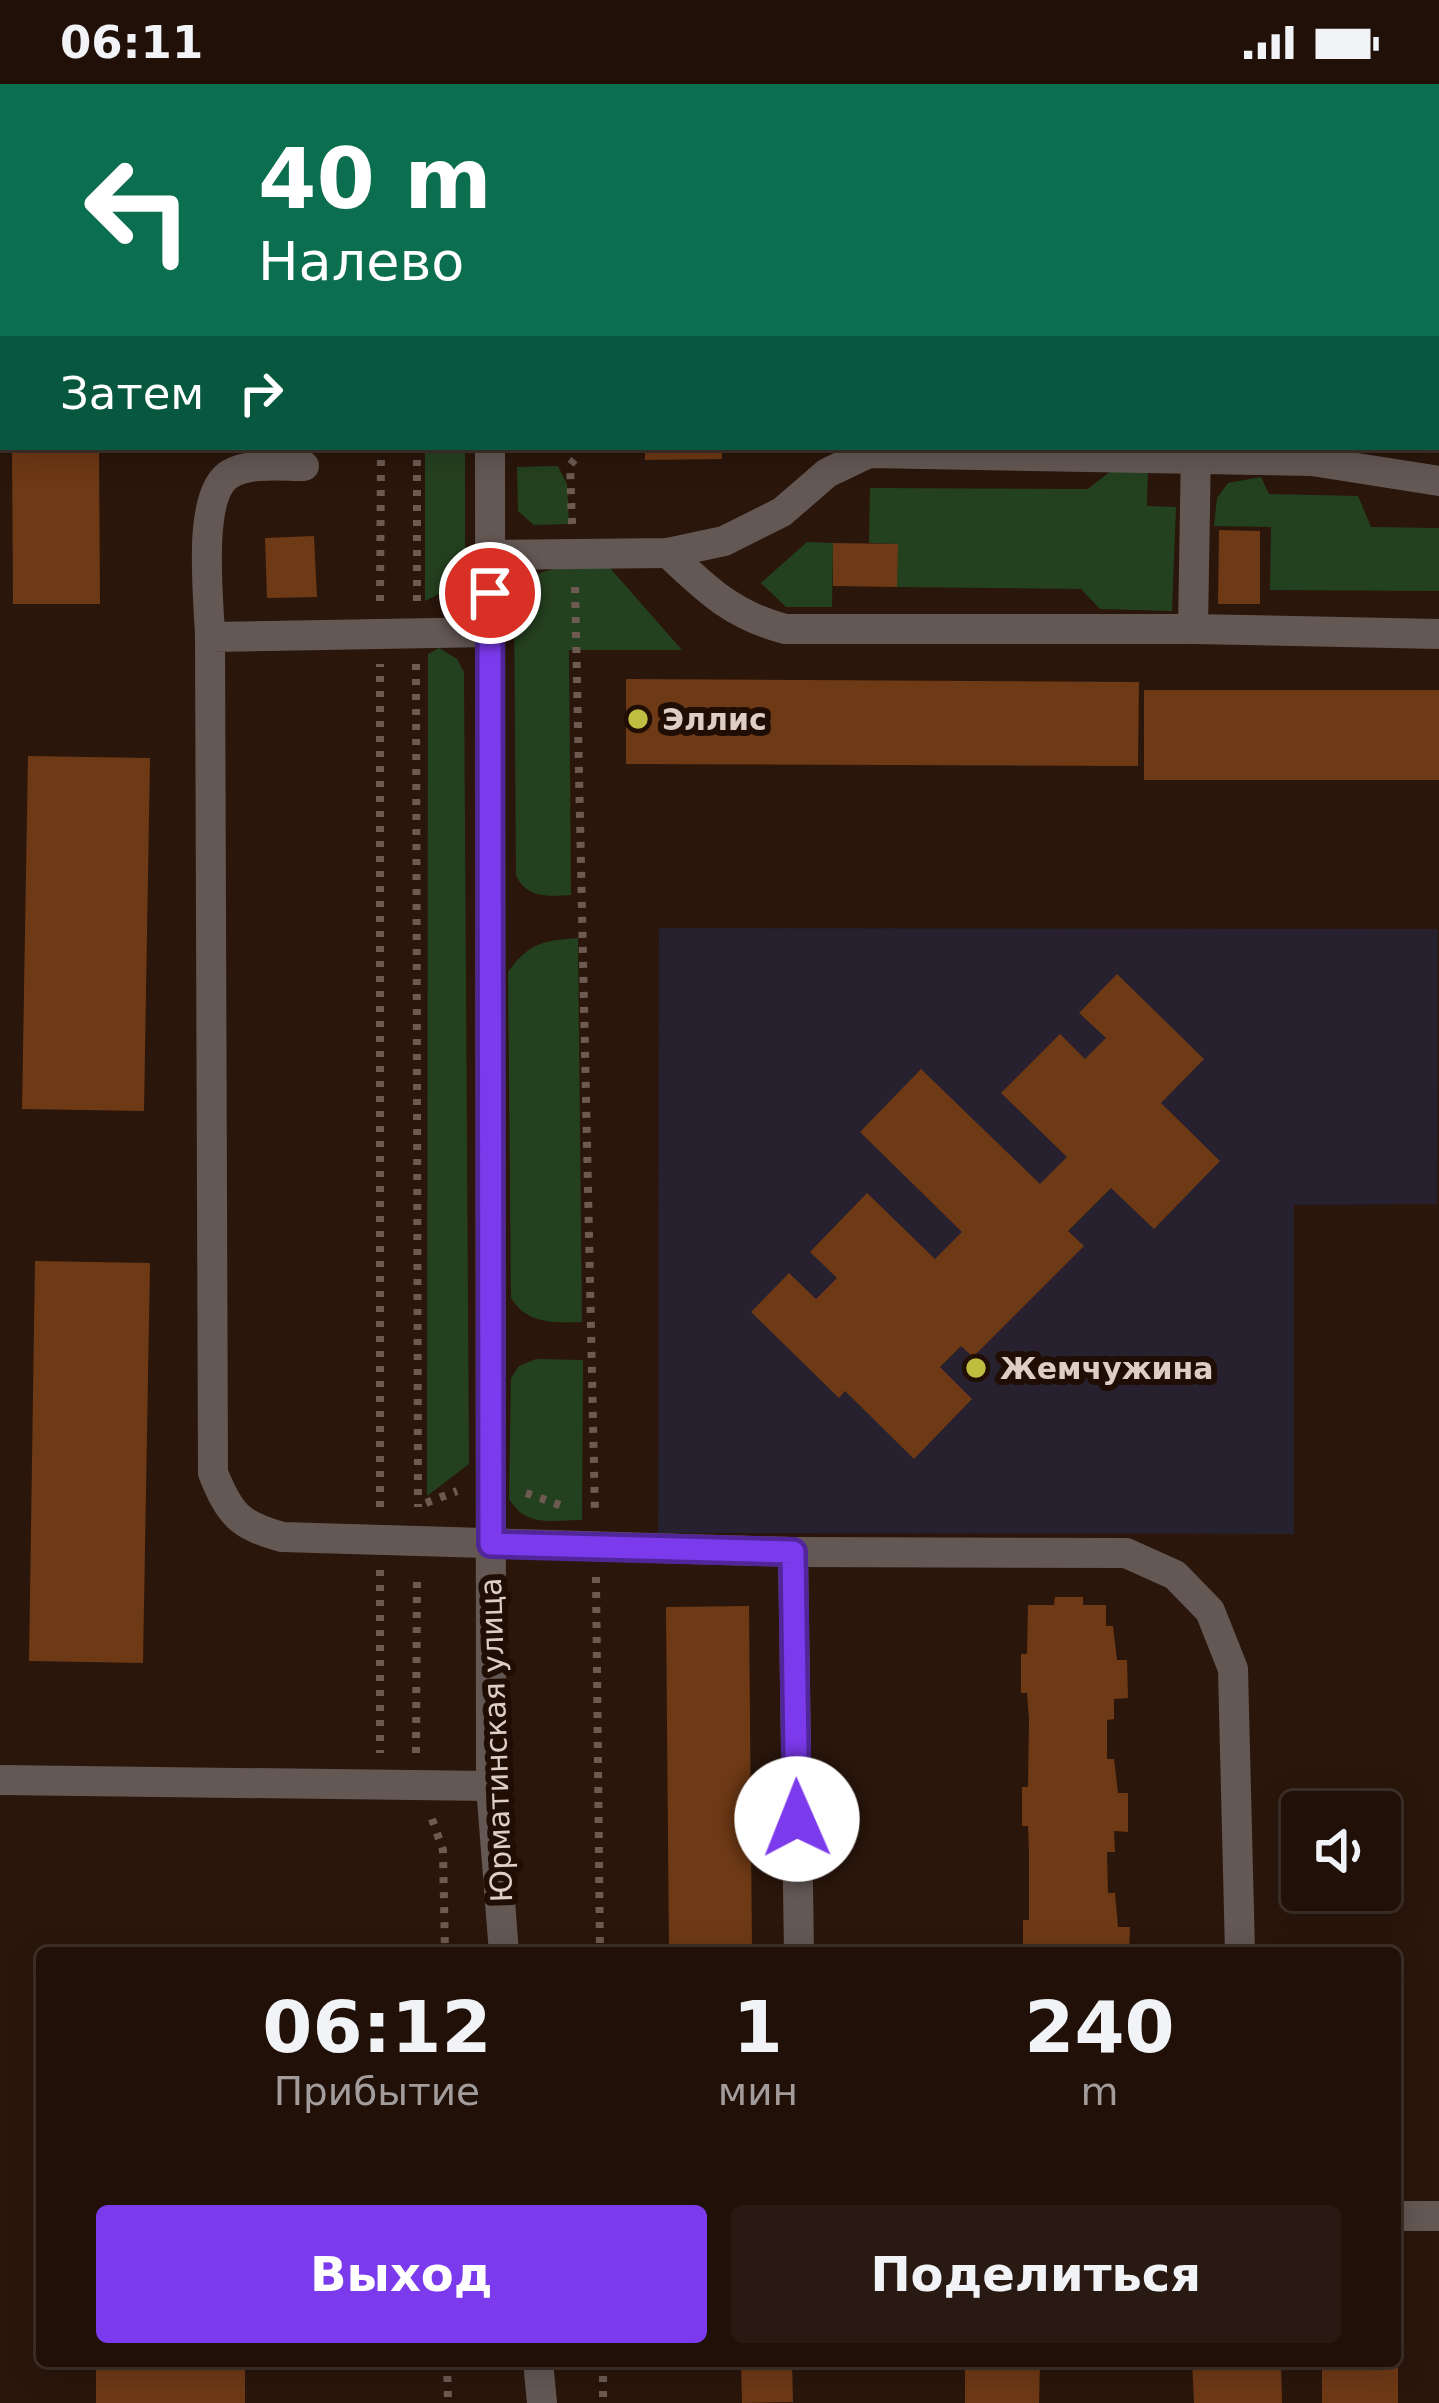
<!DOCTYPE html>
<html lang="ru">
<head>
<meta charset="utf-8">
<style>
	body { margin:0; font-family:"DejaVu Sans",sans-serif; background:#281912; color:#f1f3f6; height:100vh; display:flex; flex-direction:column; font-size:45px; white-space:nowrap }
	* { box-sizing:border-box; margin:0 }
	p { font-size:39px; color:#a29d9c }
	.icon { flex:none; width:66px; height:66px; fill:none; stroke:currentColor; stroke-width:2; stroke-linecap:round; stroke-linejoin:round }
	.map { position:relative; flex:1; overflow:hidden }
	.sheet { position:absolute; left:36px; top:1863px; width:1365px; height:420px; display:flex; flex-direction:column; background:#201008; border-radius:12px; box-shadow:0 6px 30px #0003,0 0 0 3px #3d3029 }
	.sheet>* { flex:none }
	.top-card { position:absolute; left:0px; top:0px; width:1440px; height:366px; box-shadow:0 6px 30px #0003,0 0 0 3px #3d3029; background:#0b6e4f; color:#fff; overflow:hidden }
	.fabs { position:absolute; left:1281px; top:1707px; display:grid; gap:24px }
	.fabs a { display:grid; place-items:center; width:120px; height:120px; border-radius:12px; background:#201008; box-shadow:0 6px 30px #0003,0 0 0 3px #3d3029; font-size:60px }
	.pin { position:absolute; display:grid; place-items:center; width:102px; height:102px; color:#fff; margin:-51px; border:6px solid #fff; border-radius:50%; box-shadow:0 3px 12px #0007 }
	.me { position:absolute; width:132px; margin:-66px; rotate:359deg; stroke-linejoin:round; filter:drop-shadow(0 0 9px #0008) }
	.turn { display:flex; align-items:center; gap:42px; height:252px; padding:0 60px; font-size:54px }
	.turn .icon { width:156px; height:156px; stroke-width:2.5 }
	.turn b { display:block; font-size:84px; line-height:102px }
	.then { display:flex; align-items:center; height:114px; padding:0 60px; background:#0003; gap:24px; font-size:45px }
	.eta { display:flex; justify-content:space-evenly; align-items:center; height:204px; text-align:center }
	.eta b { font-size:72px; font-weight:600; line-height:84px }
	.cta { display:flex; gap:24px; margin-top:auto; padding:24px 60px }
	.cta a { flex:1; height:138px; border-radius:12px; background:#7c3aed; color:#fff; font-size:48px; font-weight:600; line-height:138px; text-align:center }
	.cta a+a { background:#281912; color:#f1f3f6 }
	.status { display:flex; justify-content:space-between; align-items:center; height:84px; padding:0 60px; background:#201008; direction:ltr }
	.status svg { height:33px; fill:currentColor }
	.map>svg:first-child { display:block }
	.education { fill:#26202f }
	.green { fill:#24411f }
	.building { fill:#6e3915 }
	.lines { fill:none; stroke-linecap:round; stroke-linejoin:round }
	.path { stroke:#6d5b51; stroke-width:8; stroke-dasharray:6 9; stroke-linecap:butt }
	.minor { stroke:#645854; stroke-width:30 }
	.major { stroke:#ad958b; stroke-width:30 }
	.route-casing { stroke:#51269a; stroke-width:30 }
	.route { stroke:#7c3aed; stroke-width:21 }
	.poi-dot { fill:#c0be41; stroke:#200d04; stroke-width:4.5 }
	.labels { text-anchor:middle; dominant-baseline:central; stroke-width:12; stroke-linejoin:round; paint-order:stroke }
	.poi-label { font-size:30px; font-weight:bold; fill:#dccec6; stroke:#200d04; text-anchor:start }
	.street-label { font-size:30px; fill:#dccec6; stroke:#200d04 }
</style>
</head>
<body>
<div class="status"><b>06:11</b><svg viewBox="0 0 49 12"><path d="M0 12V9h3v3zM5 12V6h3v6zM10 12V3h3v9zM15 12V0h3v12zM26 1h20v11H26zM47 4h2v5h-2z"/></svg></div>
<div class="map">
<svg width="1439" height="2319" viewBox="0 0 1439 2319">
	<rect width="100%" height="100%" fill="#2a160b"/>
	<!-- education -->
	<path class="education" d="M659,844L1438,845L1437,1120L1294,1121V1450L658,1449Z"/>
	<!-- green -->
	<g class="green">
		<path d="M425,363H465V489L449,505L425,517Z"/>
		<path d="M558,382L567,400L569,440L534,441L518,427L517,383Z"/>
		<path d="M1113,385L1148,386L1147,422L1176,423L1172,527L1100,525L1081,505L897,503V460L869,459L870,404L1088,405Z"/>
		<path d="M1261,393L1269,410L1358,412L1371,443L1439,444V507L1270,506L1271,443L1214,442L1217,414L1228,399Z"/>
		<path d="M807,458L833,459L832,523H786L761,499Z"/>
		<path d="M610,484L682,566H569L571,811C547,812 529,815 516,792L514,512C536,476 572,485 610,484Z"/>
		<path d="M439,564L457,575L464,588L469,1380L427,1412L428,570Z"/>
		<path d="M578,854L582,1238C554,1239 527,1240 511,1214L508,888C530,858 542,857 578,854Z"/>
		<path d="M536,1275L583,1276L582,1436C552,1436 527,1444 509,1415L511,1294L519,1282Z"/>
	</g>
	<!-- building -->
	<g class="building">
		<path d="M12,363H99L100,520H13Z"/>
		<path d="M645,363H722V375L645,376Z"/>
		<path d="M1219,446L1260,447V520H1218Z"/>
		<path d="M314,452L317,513L267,514L265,454Z"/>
		<path d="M833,459L898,460L897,503L833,502Z"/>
		<path d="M626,595L1139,598L1138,682L626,680Z"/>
		<rect x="1144" y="606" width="295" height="90"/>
		<path d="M28,672L150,674L144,1027L22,1025Z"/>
		<path d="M1117,890L1204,975L1161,1019L1220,1077L1154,1145L1111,1104L1068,1147L1084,1162L973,1273L961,1262L940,1283L972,1315L914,1375L845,1307L839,1314L751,1228L789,1189L816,1215L837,1194L810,1168L867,1109L935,1175L962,1148L860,1048L921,985L1040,1100L1067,1073L1001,1009L1060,950L1085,975L1106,954L1079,929Z"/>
		<path d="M35,1177L150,1179L143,1579L29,1577Z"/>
		<path d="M1055,1513H1083V1521H1106V1542H1113L1117,1576H1127L1128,1614L1114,1615V1635L1107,1636V1675H1114L1118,1709H1128V1748L1114,1747L1115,1768H1107L1108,1809H1115L1118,1843H1130L1129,1869H1023V1836H1029V1769L1028,1742H1022V1703H1028L1029,1635L1027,1609H1021V1570H1027L1028,1521H1054Z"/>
		<path d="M749,1522L752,1869H669L666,1523Z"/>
		<rect x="96" y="2277" width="149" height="42"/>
		<path d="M741,2277H792L793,2318L742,2319Z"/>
		<path d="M965,2277H1040L1039,2319H965Z"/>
		<path d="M1192,2277H1281L1282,2319H1194Z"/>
		<rect x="1322" y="2277" width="76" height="42"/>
	</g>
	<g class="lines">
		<!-- path -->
		<g class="path">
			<path d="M579,0V3"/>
			<path d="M399,3V0"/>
			<path d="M1437,135H1439"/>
			<path d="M0,154L3,150"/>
			<path d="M572,440L570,381L576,374V363"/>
			<path d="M575,503L595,1430"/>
			<path d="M380,517L381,363"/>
			<path d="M417,517V363"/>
			<path d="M416,580L418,1423"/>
			<path d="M526,1409L568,1424"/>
			<path d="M426,1419L457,1407"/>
			<path d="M380,1423V580"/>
			<path d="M380,1486V1669"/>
			<path d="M596,1493L600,1869"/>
			<path d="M416,1669L417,1492"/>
			<path d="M432,1735L443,1766L445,1869"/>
			<path d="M447,2277L448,2319"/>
			<path d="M603,2277V2319"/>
		</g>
		<!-- minor -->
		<g class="minor">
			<path d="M493,3V0"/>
			<path d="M827,3V0"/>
			<path d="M1378,3V0"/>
			<path d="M0,93L3,95"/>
			<path d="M490,363L491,1702L504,1869"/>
			<path d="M668,469C706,505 732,531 785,545H1193L1439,550"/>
			<path d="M490,471L668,469L724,457L782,428L827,389L869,369L1312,377L1439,397"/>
			<path d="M1193,545L1196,363"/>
			<path d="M490,548L210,553L213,1389C230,1431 239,1441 282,1453L793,1468L799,1869"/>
			<path d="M210,553C209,515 196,410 230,390C250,378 282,382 304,382"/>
			<path d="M793,1468L1126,1469L1175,1491L1210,1527L1233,1585L1240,1869"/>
			<path d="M0,1696L491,1702"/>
			<path d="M1395,2132H1439"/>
			<path d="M538,2277L542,2319"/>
		</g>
		<!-- major -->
		<g class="major">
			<path d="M0,18H3"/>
			<path d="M1437,21H1439"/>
		</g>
	</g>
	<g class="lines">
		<!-- route casing -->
		<g class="route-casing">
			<path id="route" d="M490,509L491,1460L793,1468L797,1735"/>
		</g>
		<!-- route -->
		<use href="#route" class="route"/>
	</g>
	<!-- markers -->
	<g class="poi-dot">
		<circle cx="638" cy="635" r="12"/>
		<circle cx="976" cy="1284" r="12"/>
	</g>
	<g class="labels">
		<!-- poi labels -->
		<g class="poi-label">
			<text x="662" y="635">Эллис</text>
			<text x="1000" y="1284">Жемчужина</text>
		</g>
		<!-- street labels -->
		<g class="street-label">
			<text transform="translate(496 1656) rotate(-92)">Юрматинская улица</text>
		</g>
	</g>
</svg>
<div class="fabs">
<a><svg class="icon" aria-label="sound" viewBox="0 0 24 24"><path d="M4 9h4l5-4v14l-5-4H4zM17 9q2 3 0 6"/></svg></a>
</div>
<div class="pin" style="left:490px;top:509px;background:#d93025"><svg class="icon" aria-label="arrive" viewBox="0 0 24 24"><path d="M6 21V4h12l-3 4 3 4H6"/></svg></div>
<svg class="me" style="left:797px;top:1735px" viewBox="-20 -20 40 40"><circle r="19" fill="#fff"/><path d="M0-13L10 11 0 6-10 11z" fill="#7c3aed"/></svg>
<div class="top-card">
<div class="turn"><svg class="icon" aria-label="left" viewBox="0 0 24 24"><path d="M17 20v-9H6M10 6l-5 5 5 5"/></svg><div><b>40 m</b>Налево</div></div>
<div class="then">Затем<svg class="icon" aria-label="right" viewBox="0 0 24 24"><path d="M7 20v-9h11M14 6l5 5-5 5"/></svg></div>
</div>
<section class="sheet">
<div class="eta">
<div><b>06:12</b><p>Прибытие</p></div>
<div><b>1</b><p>мин</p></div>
<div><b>240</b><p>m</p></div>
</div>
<div class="cta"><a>Выход</a><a>Поделиться</a></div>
</section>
</div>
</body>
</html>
